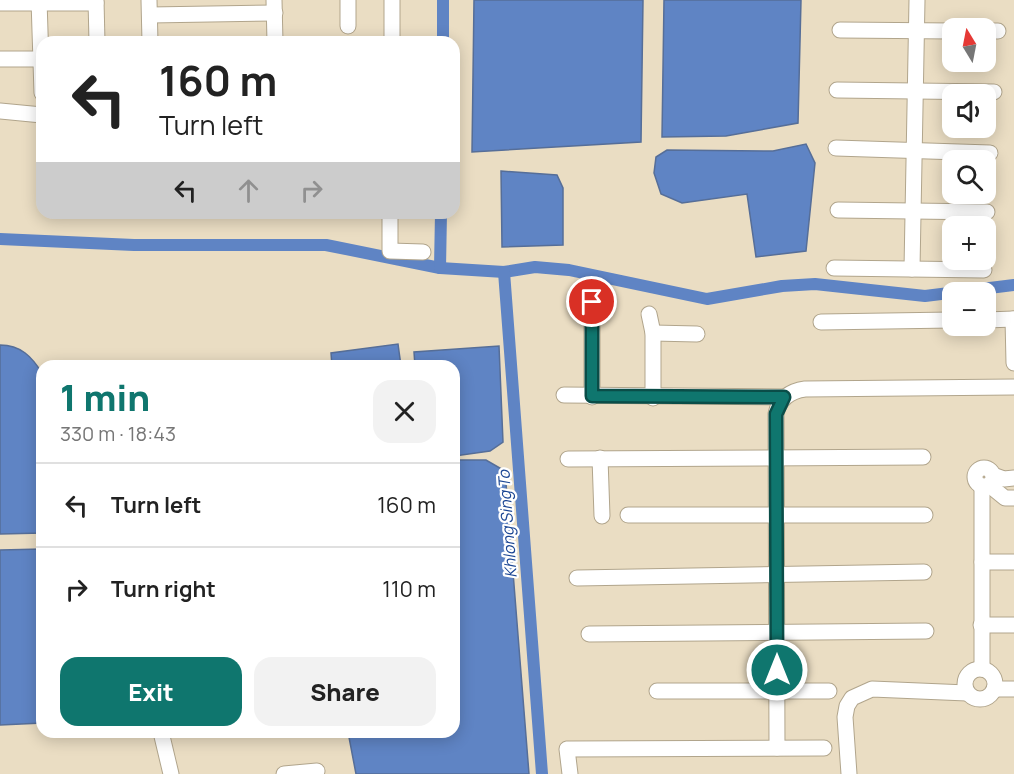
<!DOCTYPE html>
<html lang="en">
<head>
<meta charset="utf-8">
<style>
	body { margin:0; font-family:Manrope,sans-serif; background:#f2f2f2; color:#222; height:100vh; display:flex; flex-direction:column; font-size:22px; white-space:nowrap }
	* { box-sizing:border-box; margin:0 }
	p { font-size:20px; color:#767676 }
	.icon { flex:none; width:33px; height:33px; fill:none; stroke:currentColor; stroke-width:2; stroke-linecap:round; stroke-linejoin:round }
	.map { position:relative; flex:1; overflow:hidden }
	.side { position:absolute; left:36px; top:360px; width:424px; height:378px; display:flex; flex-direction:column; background:#fff; border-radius:18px; box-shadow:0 3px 15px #0003 }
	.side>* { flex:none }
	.hud { position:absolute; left:36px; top:36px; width:424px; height:183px; border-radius:18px; box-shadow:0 3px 15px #0003; background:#fff; color:#222; overflow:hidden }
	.needle { width:39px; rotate:350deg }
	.buttons { position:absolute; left:942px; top:18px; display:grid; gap:12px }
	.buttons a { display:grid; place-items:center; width:54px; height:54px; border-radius:12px; background:#fff; box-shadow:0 3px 15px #0003; font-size:30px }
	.pin { position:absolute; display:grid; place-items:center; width:51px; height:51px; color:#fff; margin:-26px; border:3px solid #fff; border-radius:50%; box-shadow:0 2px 6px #0007 }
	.me { position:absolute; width:66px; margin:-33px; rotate:0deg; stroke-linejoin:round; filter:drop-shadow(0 0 4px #0008) }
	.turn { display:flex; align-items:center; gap:21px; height:126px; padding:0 24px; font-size:27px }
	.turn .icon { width:78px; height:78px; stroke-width:2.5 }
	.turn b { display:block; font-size:42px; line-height:51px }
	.lanes { display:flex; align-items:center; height:57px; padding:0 24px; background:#0003; justify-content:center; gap:30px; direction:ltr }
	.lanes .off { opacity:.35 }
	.round { display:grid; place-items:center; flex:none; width:63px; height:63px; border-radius:18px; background:#f2f2f2 }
	.summary { display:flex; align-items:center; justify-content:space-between; height:102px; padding:0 24px }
	h1 { font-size:36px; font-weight:800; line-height:45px; color:#0f766e }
	.primary-button { display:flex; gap:12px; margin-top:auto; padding:12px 24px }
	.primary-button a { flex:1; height:69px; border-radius:18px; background:#0f766e; color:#fff; font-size:24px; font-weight:800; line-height:69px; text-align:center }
	.primary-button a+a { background:#f2f2f2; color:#222 }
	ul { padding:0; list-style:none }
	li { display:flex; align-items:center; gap:18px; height:84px; padding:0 24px; border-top:2px solid #e0e0e0 }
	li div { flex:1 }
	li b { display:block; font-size:22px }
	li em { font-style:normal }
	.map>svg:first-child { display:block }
	.water { fill:#5f84c4; stroke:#566e98; stroke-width:1.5 }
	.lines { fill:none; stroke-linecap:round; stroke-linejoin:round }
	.canal { stroke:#5f84c4; stroke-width:12 }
	.minor-casing { stroke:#b1a58c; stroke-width:17 }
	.minor { stroke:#fff; stroke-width:15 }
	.route-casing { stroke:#0a4d48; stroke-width:15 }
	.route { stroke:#0f766e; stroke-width:10 }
	.labels { text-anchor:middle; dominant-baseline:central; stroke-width:4.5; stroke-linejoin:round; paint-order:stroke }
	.water-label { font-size:16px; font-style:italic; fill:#1a4593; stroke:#fff }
</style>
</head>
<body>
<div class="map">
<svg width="1014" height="774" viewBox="0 0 1014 774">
	<rect width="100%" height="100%" fill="#eaddc3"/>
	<!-- water -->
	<g class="water">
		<path d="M474,0H643L641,142L472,152Z"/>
		<path d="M664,0H801L798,123L726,136L662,137Z"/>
		<path d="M806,144L815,163L806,251L756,257L747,194L682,203L661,194L654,173L656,157L667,150L773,151Z"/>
		<path d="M501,171L557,175L563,188V245L502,247Z"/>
		<path d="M398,344L401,366H332L331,353Z"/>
		<path d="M0,345C21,345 32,357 42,373V533L0,534Z"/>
		<path d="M499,346L503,442L490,451L455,456L454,366H415L414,352Z"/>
		<path d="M455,460H486L505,471L529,774H356L348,732H454Z"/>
		<path d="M42,549V723L0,725V550Z"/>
	</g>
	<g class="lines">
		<!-- canal -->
		<g class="canal">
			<path d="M443,42V0"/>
			<path d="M0,239L134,245H326L440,268L504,272L535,267L569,270L707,299L782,286L815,284L925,296L1014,285"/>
			<path d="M440,268L441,213"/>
			<path d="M504,272L542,774"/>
		</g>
		<!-- minor casing -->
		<g class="minor-casing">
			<g id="minor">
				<path d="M39,0L42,93"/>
				<path d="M96,0L97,42"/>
				<path d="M149,0L150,42"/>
				<path d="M274,0L275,42"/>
				<path d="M348,0V26"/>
				<path d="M0,3H96"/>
				<path d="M150,15L275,13"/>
				<path d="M840,30L952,31"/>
				<path d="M986,31H998"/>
				<path d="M392,42V0"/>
				<path d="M0,59H41"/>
				<path d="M837,90L994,92"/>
				<path d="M0,111L42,115"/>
				<path d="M836,148L990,153"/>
				<path d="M838,210L987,212"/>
				<path d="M390,213V251L423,252"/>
				<path d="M834,268L984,270"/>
				<path d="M912,269L917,0"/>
				<path d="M592,302V397"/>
				<path d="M649,314L653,333V398"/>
				<path d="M1013,319L1014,363"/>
				<path d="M986,320L1014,319"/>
				<path d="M821,322L952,320"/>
				<path d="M653,333L697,334"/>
				<path d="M564,395L784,397"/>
				<path d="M600,458L602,516"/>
				<path d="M568,459L923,457"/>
				<circle cx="984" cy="477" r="9"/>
				<path d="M993,475L1004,479L1014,478"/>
				<path d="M989,485L1005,498H1014"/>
				<path d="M628,515H925"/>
				<path d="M982,562H1014"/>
				<path d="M577,578L924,572"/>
				<path d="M981,625H1014"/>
				<path d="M589,634L926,631"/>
				<circle cx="980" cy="684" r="15"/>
				<path d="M982,669V486"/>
				<path d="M994,689H1014"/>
				<path d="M657,691H829"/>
				<path d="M161,732L171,774"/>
				<path d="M777,748L776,414C779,399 790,391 805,389L1014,387"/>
				<path d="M284,774L317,771"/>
				<path d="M570,774L567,749L824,748"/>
				<path d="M849,774L845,717L847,706L852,698L872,689L967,693"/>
			</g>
		</g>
		<!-- minor -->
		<use href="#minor" class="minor"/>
	</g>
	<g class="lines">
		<!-- route casing -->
		<g class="route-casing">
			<path id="route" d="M592,302V396L784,397L776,414L777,670"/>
		</g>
		<!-- route -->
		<use href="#route" class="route"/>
	</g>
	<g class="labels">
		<!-- water labels -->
		<g class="water-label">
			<text transform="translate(507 524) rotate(-94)">Khlong Sing To</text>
		</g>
	</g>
</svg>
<div class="buttons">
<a><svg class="needle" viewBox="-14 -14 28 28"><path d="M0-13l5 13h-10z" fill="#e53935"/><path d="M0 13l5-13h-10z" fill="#767676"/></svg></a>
<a><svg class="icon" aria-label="sound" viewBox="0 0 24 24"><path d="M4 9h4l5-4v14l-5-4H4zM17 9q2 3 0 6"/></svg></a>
<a><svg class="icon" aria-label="search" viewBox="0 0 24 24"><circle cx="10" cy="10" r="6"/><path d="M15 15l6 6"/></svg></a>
<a>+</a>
<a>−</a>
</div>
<div class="pin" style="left:592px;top:302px;background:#d93025"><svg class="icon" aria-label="arrive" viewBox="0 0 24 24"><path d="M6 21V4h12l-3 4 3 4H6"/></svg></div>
<svg class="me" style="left:777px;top:670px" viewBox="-20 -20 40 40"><circle r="17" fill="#0f766e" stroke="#fff" stroke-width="3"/><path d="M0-11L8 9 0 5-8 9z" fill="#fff"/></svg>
<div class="hud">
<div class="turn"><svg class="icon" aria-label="left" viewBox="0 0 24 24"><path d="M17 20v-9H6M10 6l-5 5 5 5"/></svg><div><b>160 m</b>Turn left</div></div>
<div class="lanes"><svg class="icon" aria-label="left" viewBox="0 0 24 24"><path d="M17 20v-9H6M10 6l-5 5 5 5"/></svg><svg class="icon off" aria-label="ahead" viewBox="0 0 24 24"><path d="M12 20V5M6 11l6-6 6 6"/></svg><svg class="icon off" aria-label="right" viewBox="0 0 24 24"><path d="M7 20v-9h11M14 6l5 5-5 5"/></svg></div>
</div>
<section class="side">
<div class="summary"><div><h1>1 min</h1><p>330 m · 18:43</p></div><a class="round"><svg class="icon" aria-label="close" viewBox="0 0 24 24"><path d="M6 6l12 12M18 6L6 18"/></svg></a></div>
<ul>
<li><svg class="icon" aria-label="left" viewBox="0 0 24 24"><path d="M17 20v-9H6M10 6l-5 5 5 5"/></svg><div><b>Turn left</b></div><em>160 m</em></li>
<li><svg class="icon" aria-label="right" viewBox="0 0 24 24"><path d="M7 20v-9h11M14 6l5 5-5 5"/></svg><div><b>Turn right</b></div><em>110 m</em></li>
</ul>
<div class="primary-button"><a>Exit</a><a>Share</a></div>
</section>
</div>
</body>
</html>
